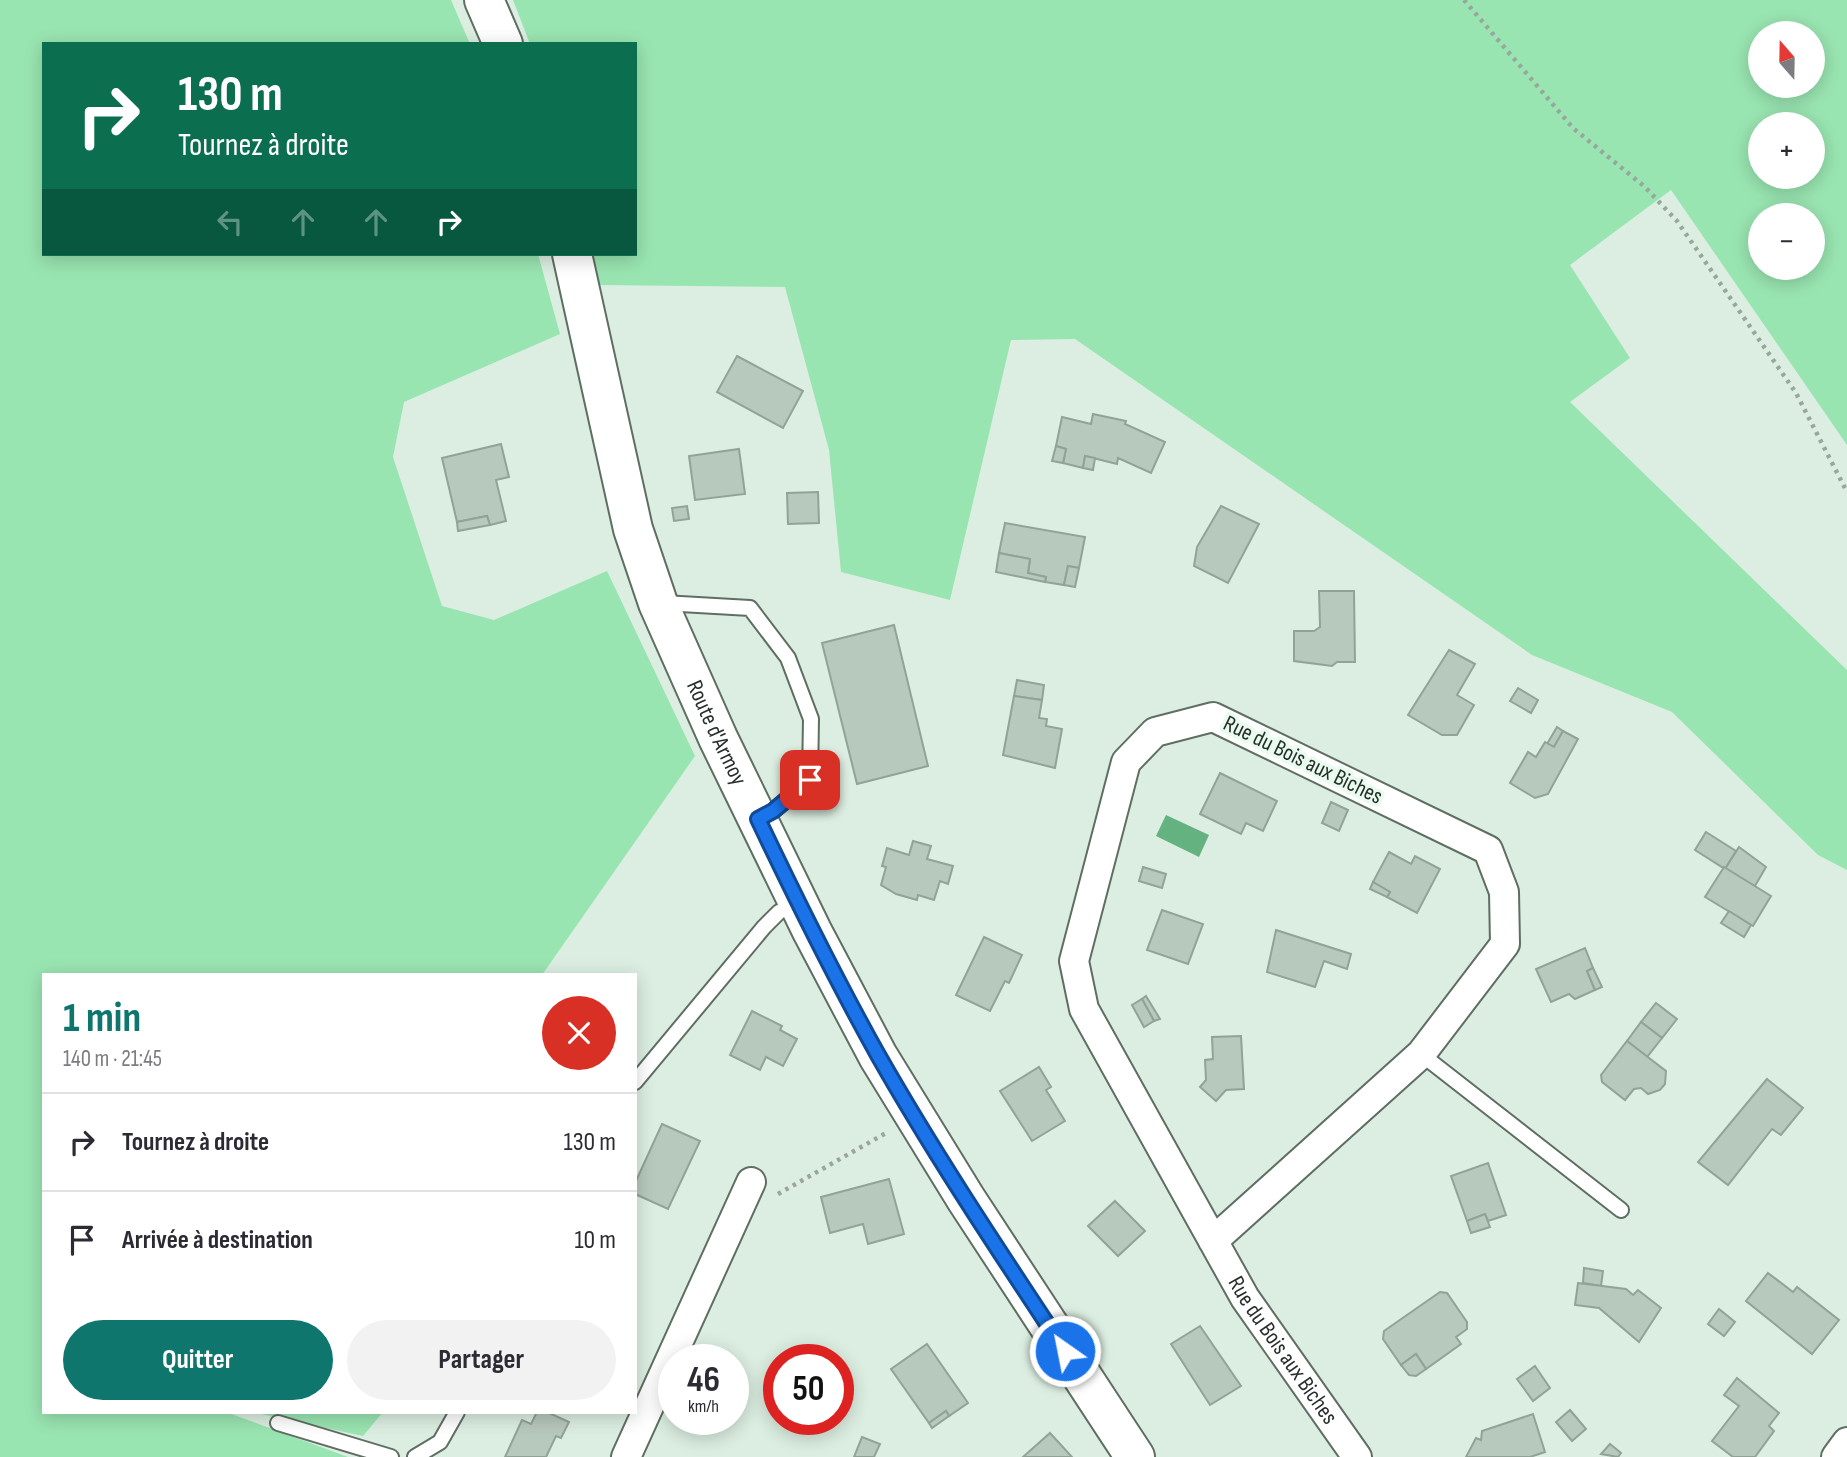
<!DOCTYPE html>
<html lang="fr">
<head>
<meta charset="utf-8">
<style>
	body { margin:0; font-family:"Sofia Sans Condensed",sans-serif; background:#f2f2f3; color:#2b2b33; height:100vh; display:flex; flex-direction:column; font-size:26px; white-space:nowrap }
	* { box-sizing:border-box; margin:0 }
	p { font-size:23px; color:#7c7c81 }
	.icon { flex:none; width:38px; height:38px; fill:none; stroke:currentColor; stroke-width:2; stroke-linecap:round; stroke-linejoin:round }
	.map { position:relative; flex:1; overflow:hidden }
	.drawer { position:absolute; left:42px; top:973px; width:595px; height:441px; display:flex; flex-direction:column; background:#fff; border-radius:0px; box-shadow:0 4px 18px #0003 }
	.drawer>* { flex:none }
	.guide { position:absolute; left:42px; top:42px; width:595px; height:214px; border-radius:0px; box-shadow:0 4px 18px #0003; background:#0b6e4f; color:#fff; overflow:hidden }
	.needle { width:46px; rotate:340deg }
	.fabs { position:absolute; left:1748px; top:21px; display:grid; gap:14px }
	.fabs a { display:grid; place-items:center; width:77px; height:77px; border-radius:50%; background:#fff; box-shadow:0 4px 18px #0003; font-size:35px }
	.speed { position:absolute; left:658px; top:1344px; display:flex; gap:14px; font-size:35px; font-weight:700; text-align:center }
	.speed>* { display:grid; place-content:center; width:91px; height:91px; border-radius:50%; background:#fff; box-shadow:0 4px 18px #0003; line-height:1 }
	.speed small { font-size:18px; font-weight:400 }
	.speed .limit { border:10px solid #d22; background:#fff; color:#111 }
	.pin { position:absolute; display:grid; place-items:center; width:60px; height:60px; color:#fff; margin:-30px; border-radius:14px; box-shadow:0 4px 10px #0006 }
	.me { position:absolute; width:77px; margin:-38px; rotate:327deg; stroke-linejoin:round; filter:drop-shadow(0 0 5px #0008) }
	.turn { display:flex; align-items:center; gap:24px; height:147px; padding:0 21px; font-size:32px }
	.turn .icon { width:91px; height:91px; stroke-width:2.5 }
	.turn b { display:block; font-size:49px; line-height:60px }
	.lanes { display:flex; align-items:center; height:66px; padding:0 21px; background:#0003; justify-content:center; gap:35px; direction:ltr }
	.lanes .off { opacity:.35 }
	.round { display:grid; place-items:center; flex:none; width:74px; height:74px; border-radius:37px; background:#f2f2f3 }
	.head { display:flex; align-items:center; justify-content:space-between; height:119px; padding:0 21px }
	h1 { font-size:42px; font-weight:700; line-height:52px; color:#0f766e }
	.primary-button { display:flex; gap:14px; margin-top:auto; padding:14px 21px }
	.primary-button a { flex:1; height:80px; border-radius:42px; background:#0f766e; color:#fff; font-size:28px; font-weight:700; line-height:80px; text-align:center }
	.primary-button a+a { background:#f2f2f3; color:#2b2b33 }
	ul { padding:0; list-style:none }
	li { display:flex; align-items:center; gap:21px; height:98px; padding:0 21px; border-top:2px solid #e1e1e2 }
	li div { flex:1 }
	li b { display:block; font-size:26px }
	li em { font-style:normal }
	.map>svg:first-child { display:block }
	.green { fill:#99e5b1; fill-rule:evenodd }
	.water { fill:#63b27f }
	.building { fill:#b7c8bc; stroke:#91a296; stroke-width:2 }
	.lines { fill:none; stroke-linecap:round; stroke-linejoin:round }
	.service-casing { stroke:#5f6e63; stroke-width:18 }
	.minor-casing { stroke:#5f6e63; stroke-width:32 }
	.secondary-casing { stroke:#5f6e63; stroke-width:42 }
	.path { stroke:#98a69c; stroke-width:4.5; stroke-dasharray:3.5 5; stroke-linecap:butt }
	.service { stroke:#fff; stroke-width:14 }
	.minor { stroke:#fff; stroke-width:28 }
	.secondary { stroke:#fff; stroke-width:38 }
	.route-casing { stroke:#114b97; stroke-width:18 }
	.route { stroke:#1a73e8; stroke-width:12 }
	.labels { text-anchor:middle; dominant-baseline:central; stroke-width:7; stroke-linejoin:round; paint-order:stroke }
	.street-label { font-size:23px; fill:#282f2a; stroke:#e9fbee }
</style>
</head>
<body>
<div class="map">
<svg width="1847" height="1457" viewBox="0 0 1847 1457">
	<rect width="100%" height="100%" fill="#dceee1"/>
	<!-- green -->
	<g class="green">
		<path d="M0,0H451L470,44H44V254H538L560,334L404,402L393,457L442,606L494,620L607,571L695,756L542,975H44V1412H226L348,1457H0Z"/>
		<path d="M513,0H1847V445L1671,190L1570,265L1630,358L1570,402L1847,670V870L1818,855L1672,712L1532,655L1075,339L1011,340L950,600L841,572L829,450L785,287L598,285L591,254H635V44H530ZM1760,33H1813V86H1760ZM1760,124H1813V177H1760ZM1760,215H1813V268H1760Z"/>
		<path d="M252,1412H383L363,1436Z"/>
	</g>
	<!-- water -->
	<path class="water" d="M1166,815L1209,835L1199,857L1156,836Z"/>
	<!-- building -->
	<g class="building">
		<path d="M737,356L803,391L783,428L717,392Z"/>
		<path d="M1093,414L1126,421L1125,424L1165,442L1151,473L1118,458L1117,464L1085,456L1083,468L1063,463L1066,449L1056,446L1062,417L1091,424Z"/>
		<path d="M501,444L509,477L496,480L506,521L490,525L487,516L457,522L442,458Z"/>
		<path d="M1056,446L1066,449L1063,463L1052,461Z"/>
		<path d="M739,449L745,494L695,500L689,456Z"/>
		<path d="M1085,456L1095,458L1093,470L1083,468Z"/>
		<path d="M818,492L819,523L788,524L787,493Z"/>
		<path d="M687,506L689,519L674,521L672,508Z"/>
		<path d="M1221,506L1259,524L1228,583L1194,566L1197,547Z"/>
		<path d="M487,516L490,525L458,531L457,522Z"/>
		<path d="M1005,523L1085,537L1079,568L1068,566L1064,585L1045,582L1046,577L1028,573L1030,559L999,553Z"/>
		<path d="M999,553L1030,559L1028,573L1046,577L1045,582L996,572Z"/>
		<path d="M1068,566L1079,568L1075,587L1064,585Z"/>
		<path d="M1319,591H1354L1355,662H1337L1332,666L1294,661V631H1314L1320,627Z"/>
		<path d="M894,625L928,766L857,784L822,643Z"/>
		<path d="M1449,650L1475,664L1457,695L1474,705L1457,735H1442L1408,715Z"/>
		<path d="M1017,680L1044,685L1042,700L1014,696Z"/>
		<path d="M1518,688L1538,700L1531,713L1510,701Z"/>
		<path d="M1014,696L1042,700L1039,718L1047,719L1046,726L1062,729L1055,768L1003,755Z"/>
		<path d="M1557,727L1563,731L1554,747L1547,744Z"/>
		<path d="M1563,731L1578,739L1548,794L1535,798L1510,783L1528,752L1536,757L1545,742L1554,747Z"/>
		<path d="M1220,773L1277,801L1263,831L1246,823L1241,834L1200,814Z"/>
		<path d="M1331,802L1348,810L1339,831L1322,823Z"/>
		<path d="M1706,832L1736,851L1725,869L1695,850Z"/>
		<path d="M913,841L931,846L927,859L953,866L948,884L940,881L934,900L918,895L917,900L896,894L881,885L886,867L882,866L887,848L909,855Z"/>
		<path d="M1739,847L1766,867L1755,886L1725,869Z"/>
		<path d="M1389,852L1411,864L1415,856L1440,869L1417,913L1387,897L1390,892L1373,882Z"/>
		<path d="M1143,867L1166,874L1162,888L1139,881Z"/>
		<path d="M1724,867L1771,896L1753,926L1705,897Z"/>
		<path d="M1373,882L1390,892L1387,897L1370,889Z"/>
		<path d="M1162,910L1203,924L1188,964L1147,950Z"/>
		<path d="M1729,911L1751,925L1744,937L1721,923Z"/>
		<path d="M1276,930L1351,954L1347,969L1324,961L1315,987L1267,972Z"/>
		<path d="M984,937L1022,955L1009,983L1005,981L990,1011L956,995Z"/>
		<path d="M1585,948L1593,968L1587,971L1595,990L1575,999L1569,994L1551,1002L1536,969Z"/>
		<path d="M1593,968L1602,987L1595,990L1587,971Z"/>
		<path d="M1146,996L1160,1019L1154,1021L1142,999Z"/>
		<path d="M1142,999L1154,1021L1144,1027L1132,1005Z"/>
		<path d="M1656,1003L1677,1019L1662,1038L1641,1022Z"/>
		<path d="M752,1011L782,1026L780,1030L797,1039L783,1066L766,1057L760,1070L730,1055Z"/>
		<path d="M1641,1022L1662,1038L1647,1057L1627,1041Z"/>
		<path d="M1241,1036L1244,1089L1226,1090L1216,1101L1200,1087L1206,1080L1205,1060L1213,1059L1212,1037Z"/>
		<path d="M1627,1041L1666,1071L1665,1084L1660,1090L1648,1094L1641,1088L1634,1089L1625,1100L1602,1082L1601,1075Z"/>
		<path d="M1039,1067L1051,1087L1046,1090L1065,1121L1032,1141L1000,1091Z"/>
		<path d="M1767,1079L1803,1108L1781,1135L1772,1129L1728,1185L1698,1162Z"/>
		<path d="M662,1124L700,1141L668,1209L635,1194V1183Z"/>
		<path d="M1488,1163L1506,1215L1488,1221L1485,1214L1467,1221L1451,1176Z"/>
		<path d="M889,1179L904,1234L868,1244L863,1224L830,1233L821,1197Z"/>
		<path d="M1115,1201L1145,1231L1118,1256L1088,1226Z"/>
		<path d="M1485,1214L1490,1227L1471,1233L1467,1221Z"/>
		<path d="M1584,1268L1603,1271L1601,1286L1583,1283Z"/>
		<path d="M1768,1273L1793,1292L1797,1287L1839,1320L1812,1354L1746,1301Z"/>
		<path d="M1578,1283L1626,1289L1633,1295L1638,1290L1661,1308L1639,1342L1599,1308L1575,1305Z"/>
		<path d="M1440,1292L1447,1293L1467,1322V1329L1456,1337L1461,1344L1426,1369L1416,1354L1401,1365L1383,1339L1384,1331Z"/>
		<path d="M1719,1309L1735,1322L1724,1336L1708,1324Z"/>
		<path d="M1200,1326L1241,1386L1210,1405L1171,1344Z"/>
		<path d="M927,1344L968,1403L949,1416L946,1411L929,1423L891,1369Z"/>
		<path d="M1416,1354L1426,1369L1416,1376L1409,1375L1401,1365Z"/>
		<path d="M1535,1366L1550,1388L1533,1401L1517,1379Z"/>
		<path d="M1737,1378L1779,1413L1769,1426L1774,1431L1755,1457H1733L1712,1441L1739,1406L1724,1395Z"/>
		<path d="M1570,1410L1586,1429L1572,1441L1556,1422Z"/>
		<path d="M946,1411L949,1416L932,1428L929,1423Z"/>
		<path d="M537,1412H547L569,1422L561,1438L556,1436L546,1457H505L522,1420L531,1424Z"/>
		<path d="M1533,1414L1545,1452L1530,1457H1466L1476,1438L1481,1440L1482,1431Z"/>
		<path d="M1050,1433L1072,1457H1023Z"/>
		<path d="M862,1437L880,1444L874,1457H854Z"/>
		<path d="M1610,1444L1621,1453L1618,1457L1601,1454Z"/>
	</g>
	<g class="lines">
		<!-- service casing -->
		<g class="service-casing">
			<g id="service">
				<path d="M663,603L750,608L788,658L811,719L810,780L773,811L759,819"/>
				<path d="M1421,1054L1621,1210"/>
				<path d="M635,1082L764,927L779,912L797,902"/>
				<path d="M278,1423L391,1457"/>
				<path d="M415,1457L440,1442L457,1412"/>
			</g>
		</g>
		<!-- minor casing -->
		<g class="minor-casing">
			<g id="minor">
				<path id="s1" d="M1213,1241L1421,1054L1505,944L1504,892L1488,850L1213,717L1155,732L1126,762L1074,961L1084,1009L1245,1298L1357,1457"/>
				<path d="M626,1457L751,1182"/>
				<path d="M1836,1457L1847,1442"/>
			</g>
		</g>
		<!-- secondary casing -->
		<g class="secondary-casing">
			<g id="secondary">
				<path d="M484,0L503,44"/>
				<path id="s2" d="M572,254L633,529L658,603L718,738L812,931L878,1056L966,1199L1135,1457"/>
			</g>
		</g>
		<!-- path -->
		<g class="path">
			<path d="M1464,0L1573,128L1645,187L1677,221L1796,393L1847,492"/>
			<path d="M778,1194L886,1133"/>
		</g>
		<!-- service -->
		<use href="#service" class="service"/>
		<!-- minor -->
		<use href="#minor" class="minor"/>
		<!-- secondary -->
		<use href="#secondary" class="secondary"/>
	</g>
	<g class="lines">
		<!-- route casing -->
		<g class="route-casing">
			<path id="route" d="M810,780L773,811L758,819C796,899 835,978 878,1055C936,1157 1001,1254 1065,1351"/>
		</g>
		<!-- route -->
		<use href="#route" class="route"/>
	</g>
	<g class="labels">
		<!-- street labels -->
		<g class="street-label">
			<text stroke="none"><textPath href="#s2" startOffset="502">Route d'Armoy</textPath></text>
			<text transform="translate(1303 760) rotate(26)">Rue du Bois aux Biches</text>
			<text stroke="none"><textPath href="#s1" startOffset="1572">Rue du Bois aux Biches</textPath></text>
		</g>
	</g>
</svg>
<div class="fabs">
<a><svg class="needle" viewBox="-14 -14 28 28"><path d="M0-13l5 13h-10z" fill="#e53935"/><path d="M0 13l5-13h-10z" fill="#7c7c81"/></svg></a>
<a>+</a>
<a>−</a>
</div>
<div class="speed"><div>46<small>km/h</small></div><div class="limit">50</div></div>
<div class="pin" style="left:810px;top:780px;background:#d93025"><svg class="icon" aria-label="arrive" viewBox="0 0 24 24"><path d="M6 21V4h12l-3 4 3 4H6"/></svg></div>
<svg class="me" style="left:1065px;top:1351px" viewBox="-20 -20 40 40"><circle r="17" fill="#1a73e8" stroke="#fff" stroke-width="3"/><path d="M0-11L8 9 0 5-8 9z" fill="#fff"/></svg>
<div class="guide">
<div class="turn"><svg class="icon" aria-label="right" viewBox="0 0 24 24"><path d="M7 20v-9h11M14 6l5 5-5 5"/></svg><div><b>130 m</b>Tournez à droite</div></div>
<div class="lanes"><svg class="icon off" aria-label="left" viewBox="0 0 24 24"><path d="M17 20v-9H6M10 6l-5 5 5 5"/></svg><svg class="icon off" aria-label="ahead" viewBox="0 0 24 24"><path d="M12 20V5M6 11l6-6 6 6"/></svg><svg class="icon off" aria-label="ahead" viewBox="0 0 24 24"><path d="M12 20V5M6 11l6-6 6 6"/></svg><svg class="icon" aria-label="right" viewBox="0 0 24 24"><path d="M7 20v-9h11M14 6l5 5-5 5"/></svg></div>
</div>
<section class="drawer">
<div class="head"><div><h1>1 min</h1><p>140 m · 21:45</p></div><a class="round" style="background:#d93025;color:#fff"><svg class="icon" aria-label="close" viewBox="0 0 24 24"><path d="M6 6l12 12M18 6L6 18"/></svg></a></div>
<ul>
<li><svg class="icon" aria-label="right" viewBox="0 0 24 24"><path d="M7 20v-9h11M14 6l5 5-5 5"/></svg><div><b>Tournez à droite</b></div><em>130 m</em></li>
<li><svg class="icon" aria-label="arrive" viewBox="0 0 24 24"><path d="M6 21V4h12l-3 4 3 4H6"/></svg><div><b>Arrivée à destination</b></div><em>10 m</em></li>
</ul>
<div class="primary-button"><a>Quitter</a><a>Partager</a></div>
</section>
</div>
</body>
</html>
